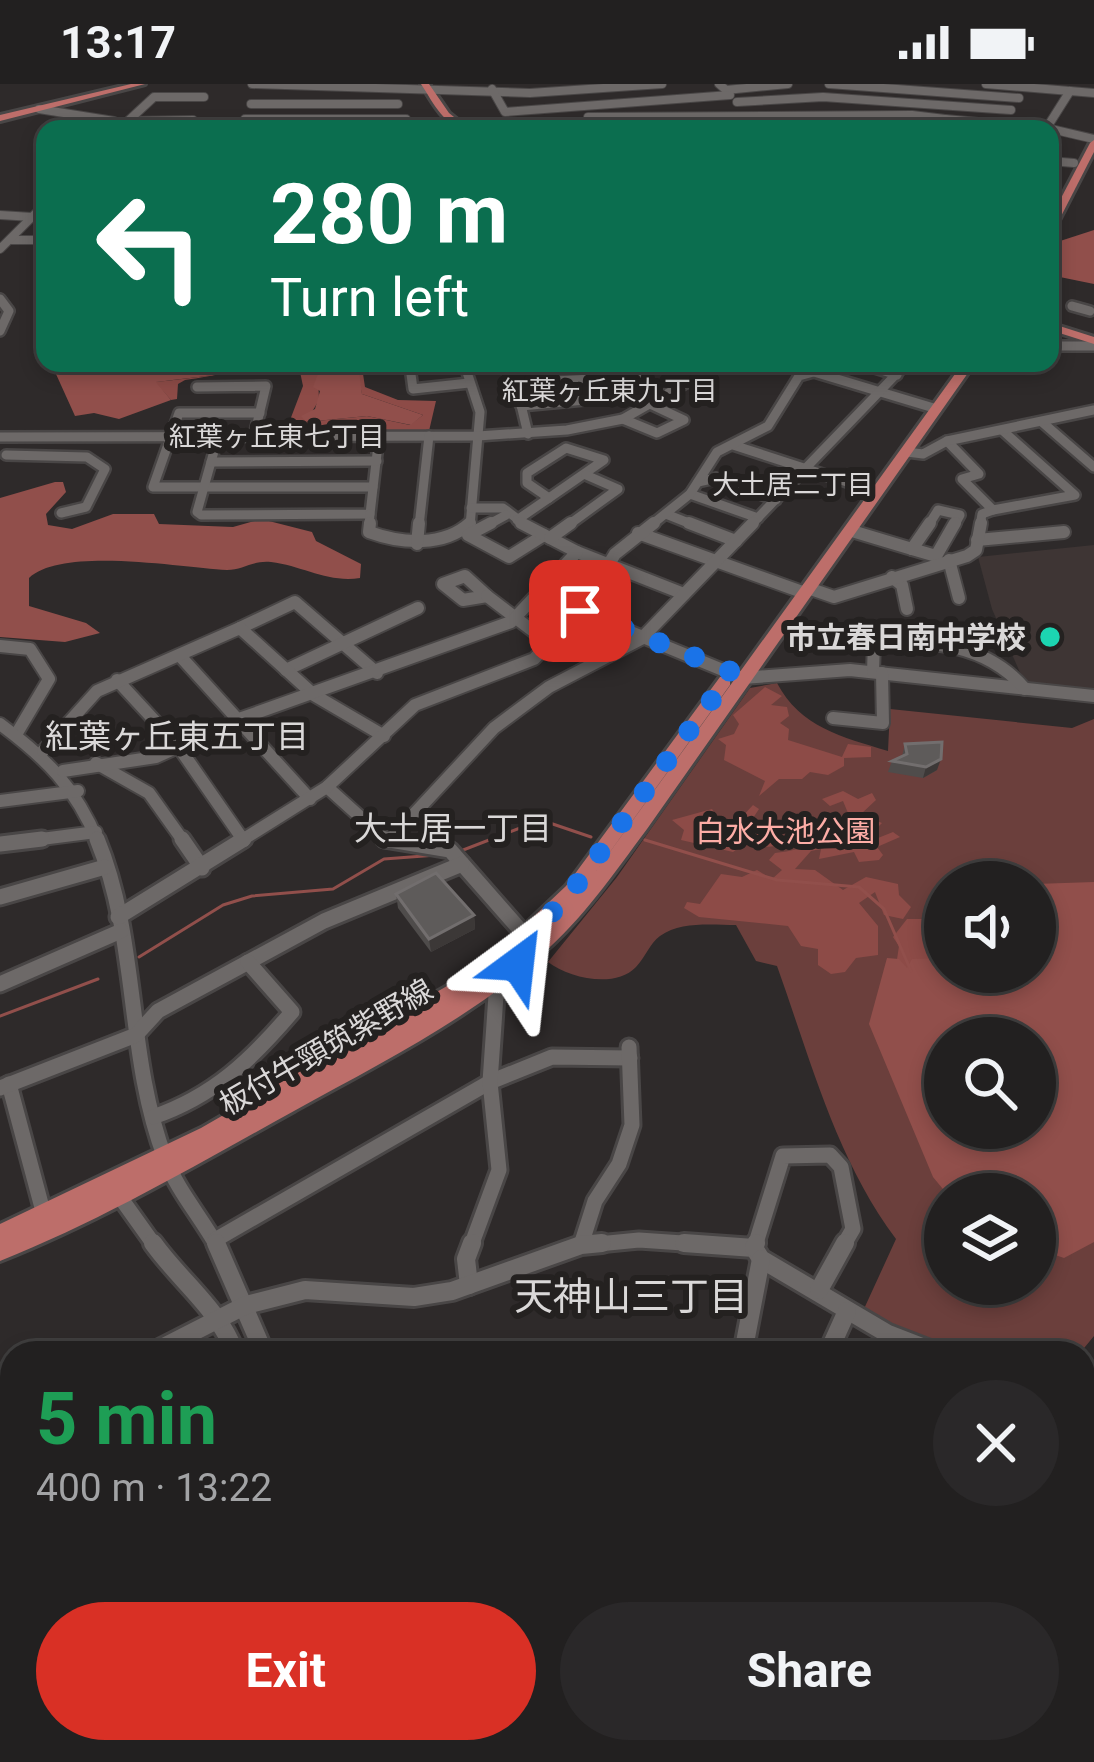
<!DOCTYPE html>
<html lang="en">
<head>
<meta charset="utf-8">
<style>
	body { margin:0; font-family:Roboto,"Noto Sans JP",sans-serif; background:#2a2829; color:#f1f3f6; height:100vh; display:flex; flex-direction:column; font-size:45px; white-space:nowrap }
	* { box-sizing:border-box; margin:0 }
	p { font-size:39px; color:#a2a3a5 }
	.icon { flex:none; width:66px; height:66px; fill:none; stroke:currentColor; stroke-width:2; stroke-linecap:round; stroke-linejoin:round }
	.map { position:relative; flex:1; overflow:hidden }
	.sheet { position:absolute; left:0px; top:1257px; width:1095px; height:423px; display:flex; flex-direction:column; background:#222020; border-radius:36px 36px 0 0; box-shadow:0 6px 18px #0003,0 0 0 3px #3f3e3e }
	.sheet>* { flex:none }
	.top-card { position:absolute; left:36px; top:36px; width:1023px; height:252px; border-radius:24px; box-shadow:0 6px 18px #0003,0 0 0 3px #3f3e3e; background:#0b6e4f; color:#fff; overflow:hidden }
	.buttons { position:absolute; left:924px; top:777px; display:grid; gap:24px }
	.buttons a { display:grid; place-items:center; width:132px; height:132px; border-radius:50%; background:#222020; box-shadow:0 6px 18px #0003,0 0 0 3px #3f3e3e; font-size:60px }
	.pin { position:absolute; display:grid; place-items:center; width:102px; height:102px; color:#fff; margin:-51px; border-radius:24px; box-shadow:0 6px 18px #0006 }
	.me { position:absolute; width:132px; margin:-66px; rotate:30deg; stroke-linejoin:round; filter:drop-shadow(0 0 9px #0008) }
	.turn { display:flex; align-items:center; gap:42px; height:252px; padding:0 36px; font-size:54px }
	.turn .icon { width:156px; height:156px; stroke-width:2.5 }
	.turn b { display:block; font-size:84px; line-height:102px }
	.round { display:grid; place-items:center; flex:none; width:126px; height:126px; border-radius:63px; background:#2a2829 }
	.headline { display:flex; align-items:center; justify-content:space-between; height:204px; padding:0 36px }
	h1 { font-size:72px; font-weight:700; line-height:90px; color:#1e9e55 }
	.button { display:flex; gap:24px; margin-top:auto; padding:24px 36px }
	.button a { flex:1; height:138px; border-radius:72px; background:#d93025; color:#fff; font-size:48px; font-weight:700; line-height:138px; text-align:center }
	.button a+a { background:#2a2829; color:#f1f3f6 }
	.status { display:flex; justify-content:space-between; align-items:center; height:84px; padding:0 60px; background:#222020; direction:ltr }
	.status svg { height:33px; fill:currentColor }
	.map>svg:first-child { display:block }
	.built { fill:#3e3534 }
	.green { fill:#6b3f3c; fill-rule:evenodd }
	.forest { fill:#8d4b47 }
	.water { fill:#914f4b; fill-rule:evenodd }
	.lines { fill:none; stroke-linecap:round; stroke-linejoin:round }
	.stream { stroke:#914f4b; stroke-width:3 }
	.minor-far4-casing { stroke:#494646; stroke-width:10 }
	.minor-far3-casing { stroke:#494646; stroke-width:14 }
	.minor-far2-casing { stroke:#494646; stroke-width:16 }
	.minor-far1-casing { stroke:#494646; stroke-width:21 }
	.minor-casing { stroke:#494646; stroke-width:24 }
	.major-casing { stroke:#494646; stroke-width:6 }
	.minor-far4 { stroke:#6d6968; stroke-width:8 }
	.minor-far3 { stroke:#6d6968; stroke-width:9 }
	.minor-far2 { stroke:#6d6968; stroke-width:12 }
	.minor-far1 { stroke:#6d6968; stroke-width:15 }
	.minor { stroke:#6d6968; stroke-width:18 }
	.major { fill:#bd6e6a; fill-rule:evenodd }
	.wall { fill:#4f4c4b }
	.shaded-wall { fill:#3c3837 }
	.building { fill:#5e5b5a; stroke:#726e6e; stroke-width:3 }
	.route { stroke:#1a73e8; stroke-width:21; stroke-dasharray:0 37.8 }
	.poi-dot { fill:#1cd5b1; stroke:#242120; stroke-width:4.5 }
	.labels { text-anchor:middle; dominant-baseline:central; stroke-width:12; stroke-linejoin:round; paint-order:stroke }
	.far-neighbourhood-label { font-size:27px; fill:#dad8d8; stroke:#242120 }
	.poi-label { font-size:30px; font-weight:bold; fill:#dad8d8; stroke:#242120; text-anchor:end }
	.park-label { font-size:30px; fill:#fdada6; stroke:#242120 }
	.street-label { font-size:30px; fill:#dad8d8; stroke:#242120 }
	.neighbourhood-label { font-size:33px; fill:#dad8d8; stroke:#242120 }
	.near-neighbourhood-label { font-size:39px; fill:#dad8d8; stroke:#242120 }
</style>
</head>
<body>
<div class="status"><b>13:17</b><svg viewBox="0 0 49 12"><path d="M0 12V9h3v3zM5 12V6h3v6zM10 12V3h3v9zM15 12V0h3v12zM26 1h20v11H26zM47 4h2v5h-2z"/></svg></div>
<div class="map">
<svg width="1094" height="1678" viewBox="0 0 1094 1678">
	<rect width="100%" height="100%" fill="#2e2a2a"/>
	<!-- built -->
	<path class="built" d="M1094,461V607L1025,600L992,525L978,473Z"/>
	<!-- green -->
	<path class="green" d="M777,599C800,643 842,653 888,667L890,625L1072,644L1094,635V1252L1080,1269H958L863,1227L896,1155C836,1075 810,974 777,882L756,877L736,841C712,841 681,837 660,852C650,859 645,874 636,883C615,905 569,894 548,878L617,793L750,604ZM945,798H1035V888H945ZM945,954H1035V1044H945ZM945,1110H1035V1200H945Z"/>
	<!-- forest -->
	<g class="forest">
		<path d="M266,279H308L318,290L319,316L306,338L367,332L410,341L423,331L362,310L356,282L370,279L363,290L365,303L398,316L436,317L429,347L287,344L303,302L299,283C277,275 214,293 185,296L178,300L177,315L171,316L155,298C191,294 231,290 266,279Z"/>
		<path d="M765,603L782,612L771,621L787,623L789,632L780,639L789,645L788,656L842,673L848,660L871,663V673L844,674V682L828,691L810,688L802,695H779L759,712L765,697L724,676L726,661L718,655L734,650L739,640L733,631Z"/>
		<path d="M843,707L858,715L872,709L876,716L861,730L882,739L874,747L878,754L893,748L900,753L877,763L883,771L879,776L859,778L854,768L819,775L821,765L811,767L795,785L815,786L843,806L866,793L898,800L899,811L911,823L903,835L884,831L875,808L859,819L878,842V871L856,874L845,888L831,890L818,881V865L801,862L788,842L699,833L684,824L687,818L700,820L721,790L742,793L757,786L772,795L782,786L769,776L775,769C805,766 836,752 868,752L863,748L868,743L848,729L843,717L830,722L822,715Z"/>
		<path d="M753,721L759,725L751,737L742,736L740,743L721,749L737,756L736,748L762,739L789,761L765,763L750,756L733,768L681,756L684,746L672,736L712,725L720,737L699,745L705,749L728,734L740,735Z"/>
		<path d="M907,835H927L932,846L945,850V878L904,888L896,882L899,862L893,853Z"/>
		<path d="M0,1321L12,1325V1665L5,1678H0V1548L11,1529L0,1524Z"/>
	</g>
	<!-- water -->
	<g class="water">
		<path d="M1094,146V200L1050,191L1054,159Z"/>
		<path d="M51,279H265C238,290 186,294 156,298L171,316L119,335L94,329L75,332Z"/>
		<path d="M308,279H358L362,310L423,331L411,341L367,332L306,338L301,332L315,325L320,307L313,303L318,290Z"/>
		<path d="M55,398H63L66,408L46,430L48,441L72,445L113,430H154L159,440L233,443L261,435L312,448L316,457L361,480L360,494C328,499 303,482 271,478C253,476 243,486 227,486C183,484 63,462 29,494V522L86,539L100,549L65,558L0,553V414Z"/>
		<path d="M1094,798V1158L1064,1174L1035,1164V1110H947L933,1093L869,940L887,874L899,875L907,884L912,875L945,874V888H1035V800ZM945,954H1035V1044H945Z"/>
	</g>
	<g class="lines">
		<!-- stream -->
		<g class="stream">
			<path d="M645,756L777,796L859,803L884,825L911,887"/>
			<path d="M458,768L541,736L591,753"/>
			<path d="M139,873L223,821L252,812L333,805L384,775L437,771"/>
			<path d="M0,932L98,895"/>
		</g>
		<!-- minor-far4 casing -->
		<g class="minor-far4-casing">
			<g id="minor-far4">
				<path d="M252,0L530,9L662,0"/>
				<path d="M719,0L726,6L788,0"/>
				<path d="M829,0L1019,14"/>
				<path d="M986,0L1094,9"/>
				<path d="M492,5L505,28L730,11"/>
				<path d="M737,18L823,13L1011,26"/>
				<path d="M251,20H398"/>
				<path d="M39,25L114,37L116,45"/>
				<path d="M588,33L912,31L945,35L947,45"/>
				<path d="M245,35H406"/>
				<path d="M945,35L1047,44L1094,55"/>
				<path d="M128,37L154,13H204"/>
				<path d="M132,37L193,36"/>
				<path d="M519,45V39L588,38"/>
				<path d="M1046,45L1070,7"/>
				<path d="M1050,77L1074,79"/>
				<path d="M45,86L39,94L45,102"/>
				<path d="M0,131L32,133"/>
				<path d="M10,156H45"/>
				<path d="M0,165L45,120"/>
			</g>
		</g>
		<!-- minor-far3 casing -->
		<g class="minor-far3-casing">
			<g id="minor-far3">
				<path d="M0,215L9,227L0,247"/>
				<path d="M1072,222L1090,227"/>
				<path d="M1050,262H1094"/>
				<path d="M461,279L410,283L413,305L469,299"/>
				<path d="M464,279L480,328L470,442"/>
				<path d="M511,279L528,350"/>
				<path d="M859,279L897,291"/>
				<path d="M931,279L954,284"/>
				<path d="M660,281L693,295"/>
				<path d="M814,288L937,325"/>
				<path d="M516,299L611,294L627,299"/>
				<path d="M197,303L266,302L254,352"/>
				<path d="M521,322L595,315L662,279"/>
				<path d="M260,329H179L153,403H373"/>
				<path d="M623,335L657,349L684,336L650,320"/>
				<path d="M1042,338L1094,383"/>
				<path d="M0,353L478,352L567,346L623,335L721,279"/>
				<path d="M218,353L197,428L201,431L370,430L379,352"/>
				<path d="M947,357L979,390L962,395L993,426L1075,411L1002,346"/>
				<path d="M733,361L878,408"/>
				<path d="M566,364L604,376L549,414L527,399V389Z"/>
				<path d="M907,368L923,370L947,357L1094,326"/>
				<path d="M6,371L87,373L105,385L86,423L61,429"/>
				<path d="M211,378L377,377"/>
				<path d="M698,398L716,394L776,416"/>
				<path d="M690,410L758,434"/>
				<path d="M471,424H503L527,442"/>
				<path d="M666,430L696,442"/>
				<path d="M517,436L549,414"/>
				<path d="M369,442L370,430"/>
				<path d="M419,442L429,352"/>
				<path d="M486,442L506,431"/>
				<path d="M567,442L618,405L586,391"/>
				<path d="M650,442L690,410L717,368L768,342L799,292L846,279"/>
				<path d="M750,442L907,279"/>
				<path d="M928,442L938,426L960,431L954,442"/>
				<path d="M980,442L982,430L993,426"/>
			</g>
		</g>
		<!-- minor-far2 casing -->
		<g class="minor-far2-casing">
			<g id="minor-far2">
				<path d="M370,439L369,448C402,460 444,463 470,439"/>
				<path d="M491,439L468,451L509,473L544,451"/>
				<path d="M521,439L577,468L684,510"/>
				<path d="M689,439L736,457"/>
				<path d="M852,447L912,465"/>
				<path d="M638,449L805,509"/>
				<path d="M550,454L571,439"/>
				<path d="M977,456L1064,448"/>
				<path d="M417,460L419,439"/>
				<path d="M912,465L936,472L955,439"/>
				<path d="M912,465L930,439"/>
				<path d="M949,476L959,514"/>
				<path d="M465,492L487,512L463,516L443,500Z"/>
				<path d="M892,493L902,501L907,525"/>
				<path d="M808,504L834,513L967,472L976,466L981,439"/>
				<path d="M487,512L550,560"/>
				<path d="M580,527L742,594L850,586L1094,612"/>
				<path d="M240,544L295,518L377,589"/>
				<path d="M0,562L30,565L49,595L17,649"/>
				<path d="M181,573L310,715"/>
				<path d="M286,586L418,524"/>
				<path d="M873,588L874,558C931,557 986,559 1025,605"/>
				<path d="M117,596L178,662L244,757"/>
				<path d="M833,634L883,639L882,589"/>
				<path d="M0,640C46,674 76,704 98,758"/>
				<path d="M43,667L97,607L240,544L314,611L384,652"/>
				<path d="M96,679L149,709L184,758"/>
				<path d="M63,687L156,673L242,634L511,538L577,468"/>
				<path d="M327,703L388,758"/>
				<path d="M0,717L78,707"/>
				<path d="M18,758L96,748"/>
				<path d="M239,758L327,703L415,621L534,575L580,527L615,470L654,439"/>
				<path d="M388,758L494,644L549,603L641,555L753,439"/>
			</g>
		</g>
		<!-- minor-far1 casing -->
		<g class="minor-far1-casing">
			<g id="minor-far1">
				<path d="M97,755C139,856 126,972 165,1074C177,1106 201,1133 217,1162"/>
				<path d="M182,755L202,784"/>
				<path d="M384,755L450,766L529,856"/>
				<path d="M0,760L42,755"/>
				<path d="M0,813L105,783"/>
				<path d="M118,833L244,755"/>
				<path d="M0,900L121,847"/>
				<path d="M9,1000L44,1131"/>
				<path d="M0,1004L136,951L158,927L324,837L462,780"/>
				<path d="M153,1033C214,1012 251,976 292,928L248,878"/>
				<path d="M120,1113L155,1162"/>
				<path d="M215,1156L490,998L552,973L630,974"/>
				<path d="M581,1161L595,1117L619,1080L632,1041L629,963"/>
				<path d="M471,1162L499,1086L490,998L497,897"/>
				<path d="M578,1162L639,1156L727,1162"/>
				<path d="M755,1162L783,1072L830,1071L841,1083L853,1145L843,1162"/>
			</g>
		</g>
		<!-- minor casing -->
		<g class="minor-casing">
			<g id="minor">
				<path d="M153,1159C181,1198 219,1225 235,1269"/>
				<path d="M216,1159L264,1269"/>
				<path d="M684,1159L754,1164L761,1175L888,1250L937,1269"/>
				<path d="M754,1164L756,1159"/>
				<path d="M469,1201L466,1175L472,1159"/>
				<path d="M819,1206L845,1159"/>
				<path d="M152,1269L246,1221L305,1206L414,1213L452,1207L581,1161L602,1159"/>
				<path d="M743,1269L761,1175"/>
				<path d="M828,1269L847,1227"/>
				<path d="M1083,1342L1094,1348"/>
				<path d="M1083,1532L1094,1539"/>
				<path d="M352,1668L353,1678"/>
				<path d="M501,1668V1678"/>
				<path d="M855,1668L856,1678"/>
				<path d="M138,1678L139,1668"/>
				<path d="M233,1678L235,1668"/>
			</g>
		</g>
		<!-- major casing -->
		<g class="major-casing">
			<g id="major">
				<path d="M131,0H145L0,37V31Z"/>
				<path d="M421,0H429L449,29L469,45C445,45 433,18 421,0Z"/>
				<path d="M1094,56V68L1055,144L1050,147V135L1090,59Z"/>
				<path d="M1050,239L1094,253V260L1050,246Z"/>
				<path d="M963,279H975L647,745C614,789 583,835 541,871C468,936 379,980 294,1027C198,1080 101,1137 0,1177V1140L201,1044L480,883L566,802L720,593H730V601L589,797Z"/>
			</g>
		</g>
		<!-- minor-far4 -->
		<use href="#minor-far4" class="minor-far4"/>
		<!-- minor-far3 -->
		<use href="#minor-far3" class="minor-far3"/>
		<!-- minor-far2 -->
		<use href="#minor-far2" class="minor-far2"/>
		<!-- minor-far1 -->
		<use href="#minor-far1" class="minor-far1"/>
		<!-- minor -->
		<use href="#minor" class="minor"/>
		<!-- major -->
		<use href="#major" class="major"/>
	</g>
	<!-- wall -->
	<g class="wall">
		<path d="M905,660L937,686L923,694L888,688L892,677L902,672Z"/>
		<path d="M396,810L474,831L475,845L431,868L398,824Z"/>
	</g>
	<!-- shaded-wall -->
	<g class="shaded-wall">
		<path d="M941,675L937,686L923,694L926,683Z"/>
		<path d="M474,831L475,845L431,868L429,855Z"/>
	</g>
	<!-- building -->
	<g class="building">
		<path d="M942,658L941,675L926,683L892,677L907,670L905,660Z"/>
		<path d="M436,789L474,831L429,855L396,810Z"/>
	</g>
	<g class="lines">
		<!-- route -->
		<path class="route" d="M518,880L538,864L528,854L572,807L732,588L580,527"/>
	</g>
	<!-- markers -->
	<circle class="poi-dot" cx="1050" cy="553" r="12"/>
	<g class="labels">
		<!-- far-neighbourhood labels -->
		<g class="far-neighbourhood-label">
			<text x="610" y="307">紅葉ヶ丘東九丁目</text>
			<text x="277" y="353">紅葉ヶ丘東七丁目</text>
			<text x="793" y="401">大土居二丁目</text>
		</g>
		<!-- poi labels -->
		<g class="poi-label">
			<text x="1026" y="553">市立春日南中学校</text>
		</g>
		<!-- park labels -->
		<g class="park-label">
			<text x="785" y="747">白水大池公園</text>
		</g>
		<!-- street labels -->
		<g class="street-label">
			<text transform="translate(326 963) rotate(-30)">板付牛頸筑紫野線</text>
		</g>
		<!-- neighbourhood labels -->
		<g class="neighbourhood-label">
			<text x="177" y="652">紅葉ヶ丘東五丁目</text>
			<text x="453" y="744">大土居一丁目</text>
		</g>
		<!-- near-neighbourhood labels -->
		<g class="near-neighbourhood-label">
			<text x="631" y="1213">天神山三丁目</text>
		</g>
	</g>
</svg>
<div class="buttons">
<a><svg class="icon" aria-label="sound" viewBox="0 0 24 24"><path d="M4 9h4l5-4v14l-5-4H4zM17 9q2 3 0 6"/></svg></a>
<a><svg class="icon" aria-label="search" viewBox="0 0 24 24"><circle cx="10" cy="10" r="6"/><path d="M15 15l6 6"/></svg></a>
<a><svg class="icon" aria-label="layers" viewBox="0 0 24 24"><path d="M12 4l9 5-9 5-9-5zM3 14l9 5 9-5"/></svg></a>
</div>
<div class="pin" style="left:580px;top:527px;background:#d93025"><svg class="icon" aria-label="arrive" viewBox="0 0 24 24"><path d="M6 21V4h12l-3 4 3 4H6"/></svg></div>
<svg class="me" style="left:518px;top:880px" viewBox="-20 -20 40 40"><path d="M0-17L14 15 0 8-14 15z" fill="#1a73e8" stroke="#fff" stroke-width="4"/></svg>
<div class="top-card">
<div class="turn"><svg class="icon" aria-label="left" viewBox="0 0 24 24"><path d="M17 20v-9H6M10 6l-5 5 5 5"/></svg><div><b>280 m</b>Turn left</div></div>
</div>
<section class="sheet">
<div class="headline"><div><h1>5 min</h1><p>400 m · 13:22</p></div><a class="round"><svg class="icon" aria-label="close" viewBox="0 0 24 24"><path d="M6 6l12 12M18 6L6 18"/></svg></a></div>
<div class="button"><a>Exit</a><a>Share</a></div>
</section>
</div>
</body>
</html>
